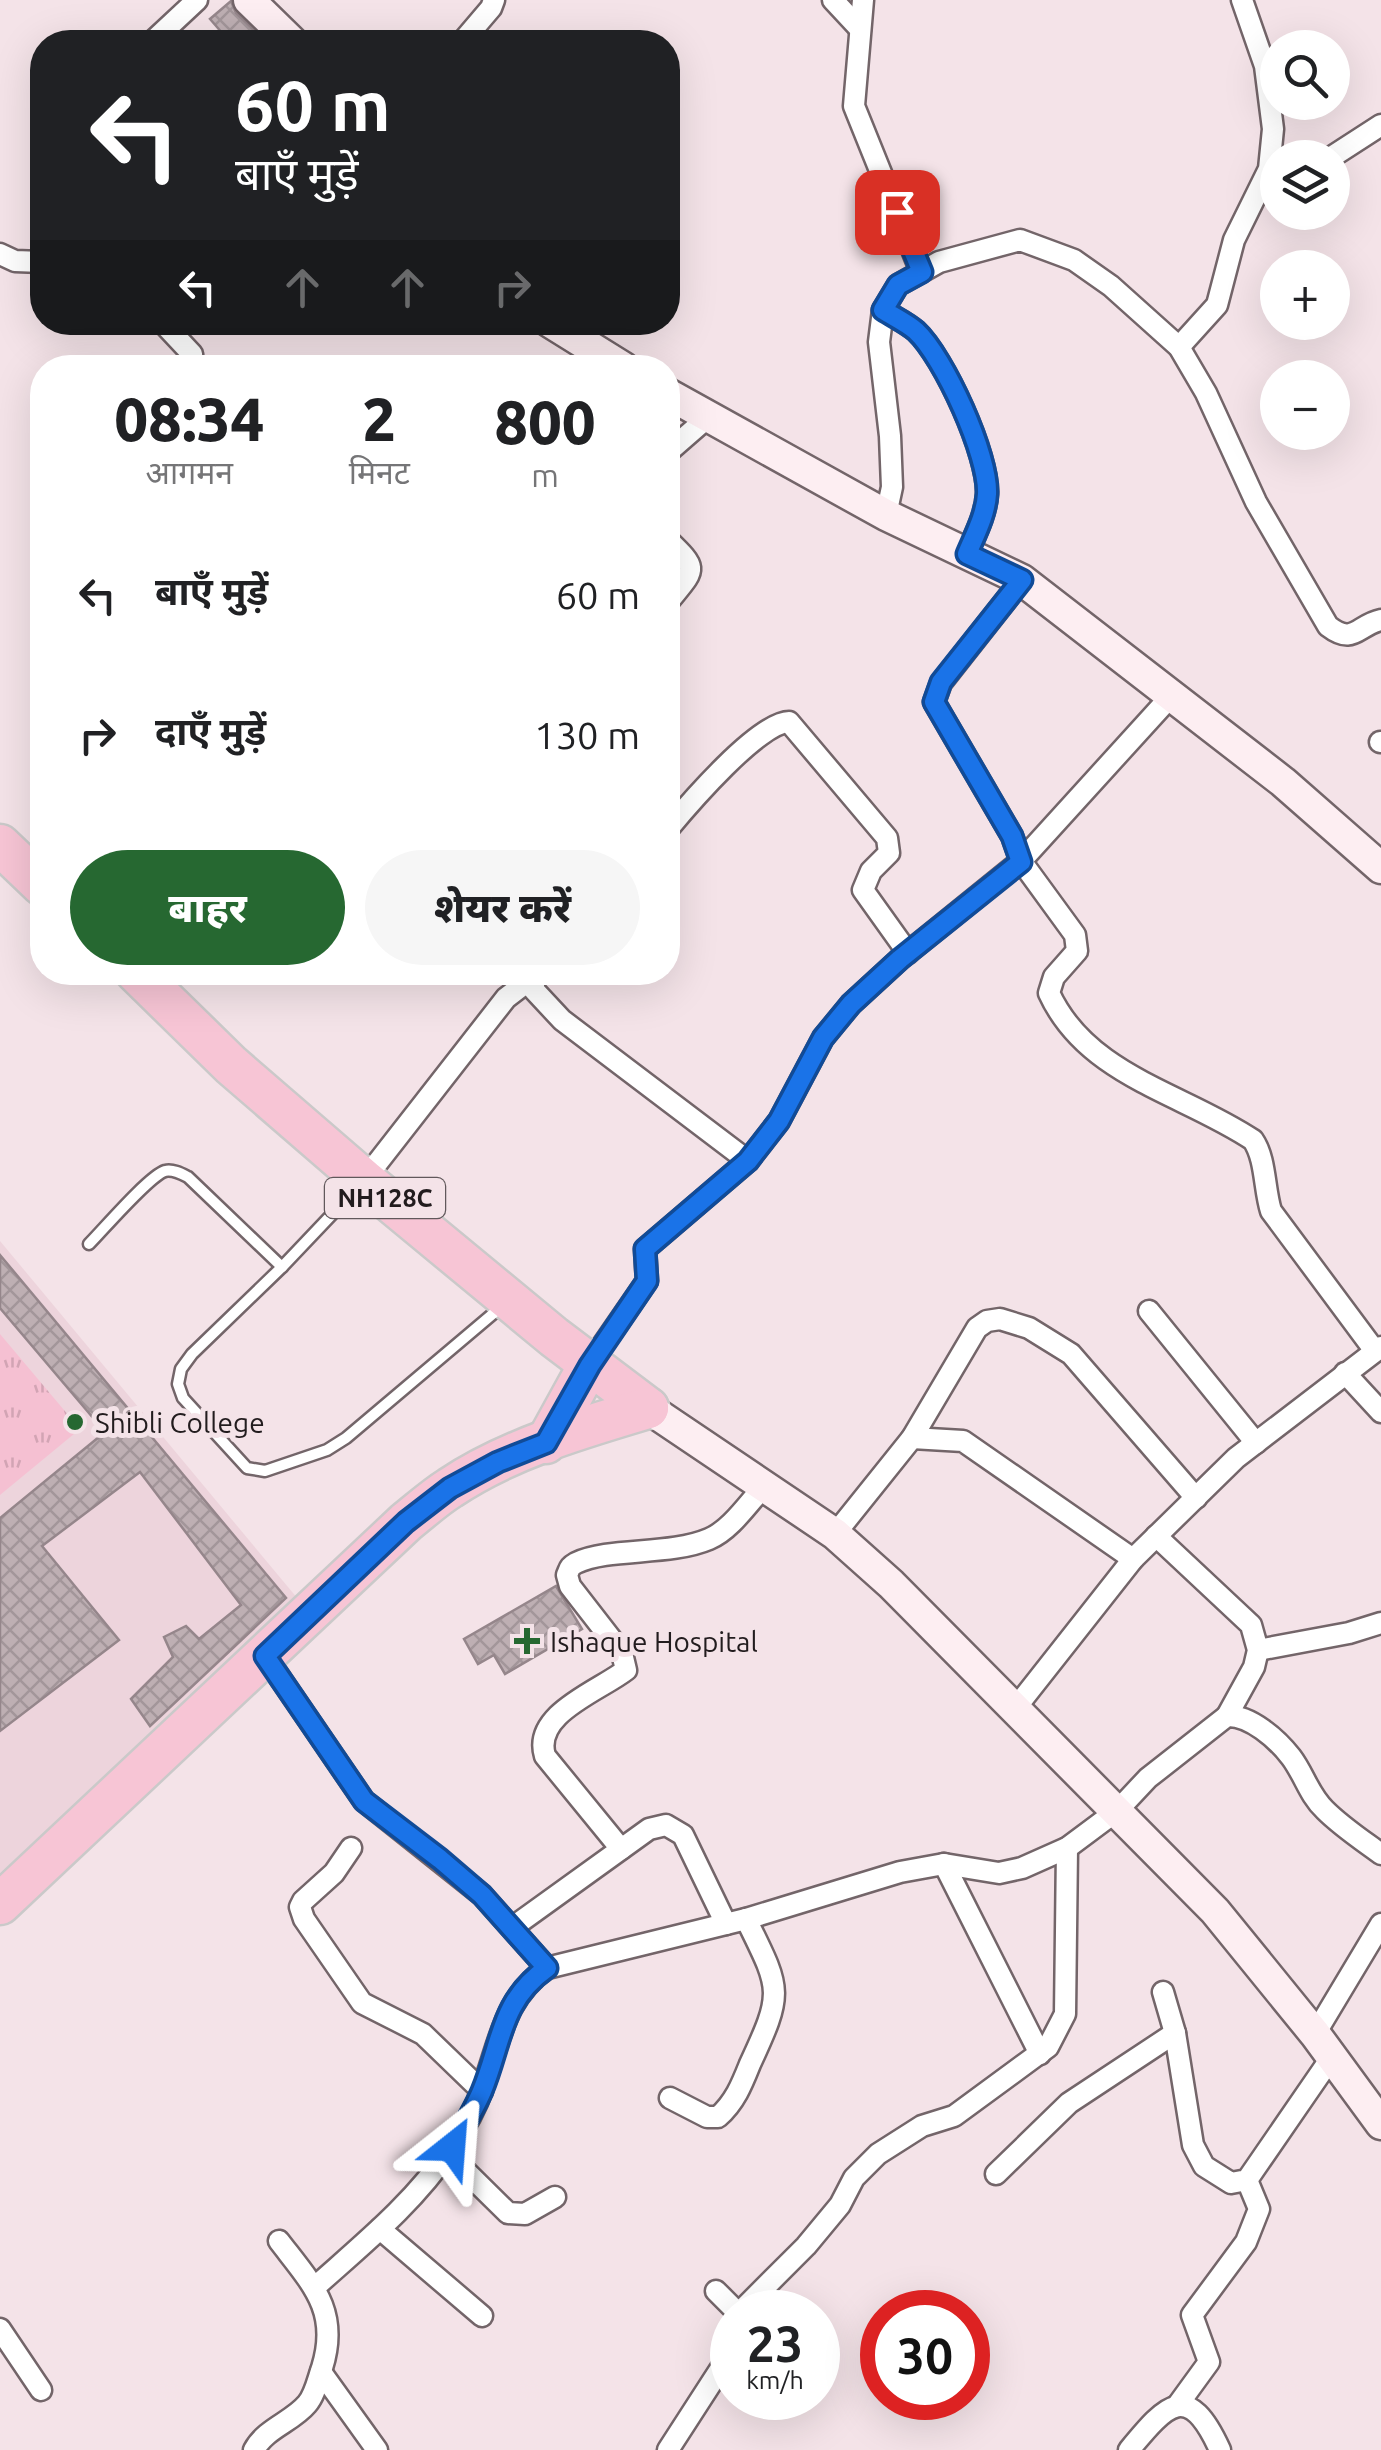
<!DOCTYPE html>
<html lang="hi">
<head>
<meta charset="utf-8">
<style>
	body { margin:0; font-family:Ubuntu,"Noto Sans Devanagari",sans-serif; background:#f6f6f6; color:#202124; height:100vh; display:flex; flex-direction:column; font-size:38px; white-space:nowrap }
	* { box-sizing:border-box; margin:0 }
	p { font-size:32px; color:#757577 }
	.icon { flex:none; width:55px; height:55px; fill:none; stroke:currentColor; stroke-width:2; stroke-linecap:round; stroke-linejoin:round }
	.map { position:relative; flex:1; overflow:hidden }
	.details { position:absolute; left:30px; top:355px; width:650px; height:630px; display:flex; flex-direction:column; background:#fff; border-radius:40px; box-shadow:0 10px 40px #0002 }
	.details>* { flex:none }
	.hud { position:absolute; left:30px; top:30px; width:650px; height:305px; border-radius:40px; box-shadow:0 10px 40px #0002; background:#202124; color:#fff; overflow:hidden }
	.controls { position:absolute; left:1260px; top:30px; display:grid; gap:20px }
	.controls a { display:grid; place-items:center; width:90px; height:90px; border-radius:50%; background:#fff; box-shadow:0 10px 40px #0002; font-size:50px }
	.speed { position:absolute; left:710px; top:2290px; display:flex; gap:20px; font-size:50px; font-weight:700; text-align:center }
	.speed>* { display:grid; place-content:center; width:130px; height:130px; border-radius:50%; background:#fff; box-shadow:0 10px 40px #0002; line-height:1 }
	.speed small { font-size:25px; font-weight:400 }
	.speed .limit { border:15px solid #d22; background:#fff; color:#111 }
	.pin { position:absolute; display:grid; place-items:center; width:85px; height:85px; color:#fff; margin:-42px; border-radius:20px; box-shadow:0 5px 15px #0006 }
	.me { position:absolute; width:110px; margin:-55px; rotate:28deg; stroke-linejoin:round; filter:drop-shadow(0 0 8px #0008) }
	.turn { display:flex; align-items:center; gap:35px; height:210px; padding:0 40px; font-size:45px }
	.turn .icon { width:130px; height:130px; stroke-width:2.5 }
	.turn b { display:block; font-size:70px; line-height:85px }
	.lanes { display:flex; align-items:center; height:95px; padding:0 40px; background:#0003; justify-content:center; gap:50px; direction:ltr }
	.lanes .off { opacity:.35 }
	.eta { display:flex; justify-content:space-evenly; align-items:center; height:170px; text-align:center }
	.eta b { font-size:60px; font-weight:800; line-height:70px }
	.primary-button { display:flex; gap:20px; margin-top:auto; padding:20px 40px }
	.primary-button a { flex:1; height:115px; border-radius:60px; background:#266831; color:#fff; font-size:40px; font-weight:800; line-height:115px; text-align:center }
	.primary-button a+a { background:#f6f6f6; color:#202124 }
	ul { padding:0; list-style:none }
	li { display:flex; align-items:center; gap:30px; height:140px; padding:0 40px }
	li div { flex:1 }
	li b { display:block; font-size:38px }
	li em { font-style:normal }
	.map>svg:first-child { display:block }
	.built { fill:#edd4dc }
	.park { fill:url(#park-tufts) }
	.building { fill:url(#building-cross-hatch); stroke:#95868b; stroke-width:2.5 }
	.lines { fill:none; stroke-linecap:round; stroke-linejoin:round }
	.lane-casing { stroke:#736569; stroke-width:15 }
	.street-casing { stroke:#736569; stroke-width:25 }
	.secondary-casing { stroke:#736569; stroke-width:35 }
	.highway-casing { stroke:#cac9c9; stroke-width:45 }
	.lane { stroke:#fff; stroke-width:10 }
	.street { stroke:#fff; stroke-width:20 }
	.secondary { stroke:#fdeef2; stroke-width:30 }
	.highway { stroke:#f7c5d5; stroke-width:40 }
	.route-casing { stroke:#114b97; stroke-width:25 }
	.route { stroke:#1a73e8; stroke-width:18 }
	.poi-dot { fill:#266831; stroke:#f4e3e8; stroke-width:4 }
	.labels { text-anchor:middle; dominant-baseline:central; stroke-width:10; stroke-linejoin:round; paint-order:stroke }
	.shield { fill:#f4e3e8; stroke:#61585b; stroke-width:2.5 }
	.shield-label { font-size:25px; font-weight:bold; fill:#221c1e }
	.poi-label { font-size:28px; fill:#221c1e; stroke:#f4e3e8; text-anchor:start }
</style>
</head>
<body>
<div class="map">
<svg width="1381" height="2450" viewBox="0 0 1381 2450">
	<defs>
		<pattern id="park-tufts" width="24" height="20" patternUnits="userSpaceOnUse" patternTransform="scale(2.5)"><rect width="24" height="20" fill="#f5c0d2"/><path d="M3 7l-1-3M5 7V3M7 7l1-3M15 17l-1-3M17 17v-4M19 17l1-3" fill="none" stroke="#d2a4b4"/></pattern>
		<pattern id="building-cross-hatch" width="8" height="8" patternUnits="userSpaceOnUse" patternTransform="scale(2.5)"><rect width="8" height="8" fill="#beafb3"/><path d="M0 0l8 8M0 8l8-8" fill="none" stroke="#a3969a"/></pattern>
	</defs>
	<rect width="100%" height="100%" fill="#f4e3e8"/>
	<!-- built -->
	<path class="built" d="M0,1241L298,1599L0,1873Z"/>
	<!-- park -->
	<path class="park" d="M0,1334L80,1429L0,1495Z"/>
	<!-- building -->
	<g class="building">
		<path d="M231,1L236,13L266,42H230L210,19Z"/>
		<path d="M0,1255L286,1598L150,1726L131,1699L173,1657L164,1637L186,1626L199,1639L241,1605L140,1472L42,1546L119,1640L0,1731V1518L105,1432L0,1308Z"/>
		<path d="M556,1586L582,1629L505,1674L494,1655L478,1664L464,1639Z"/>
	</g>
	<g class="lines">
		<!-- lane casing -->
		<g class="lane-casing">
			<g id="lane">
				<path d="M357,1188L282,1267L192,1354L181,1369L178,1384L183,1398L247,1468L265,1471L327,1450L346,1438L501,1307"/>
				<path d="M89,1244C103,1230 149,1176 165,1171C173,1169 182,1174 188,1177L282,1267"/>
			</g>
		</g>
		<!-- street casing -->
		<g class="street-casing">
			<g id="street">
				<path d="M833,0L860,29"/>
				<path d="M863,0L854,106L921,272"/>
				<path d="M152,42L197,0"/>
				<path d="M462,42L491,8L494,0"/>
				<path d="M1330,158L1381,125"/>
				<path d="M0,254L15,261L42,262"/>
				<path d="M883,310C894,317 907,323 916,331C944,357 989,456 987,494C986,514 975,535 967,553"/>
				<path d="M162,322L192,354L193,368"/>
				<path d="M1179,347L1217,305L1234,240L1269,169L1273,129L1265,66L1242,0"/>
				<path d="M668,452L707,418"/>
				<path d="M886,515L892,487L890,436L879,342L883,310L898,285L939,262L1020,240L1074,260L1111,286L1179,347L1206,393L1256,502L1328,626C1354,646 1357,625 1381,620"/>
				<path d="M668,540C699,570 696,568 668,602"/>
				<path d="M1022,580L941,683L934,702L1012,836L1021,861L1075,935L1077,951L1054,977L1049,993C1087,1076 1183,1093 1253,1140C1266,1159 1264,1189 1271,1211L1375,1351"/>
				<path d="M1380,742H1381"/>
				<path d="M668,829C688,805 759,722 789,722L887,838L889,853L871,871L863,890L908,953"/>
				<path d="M534,972V990L562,1020L748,1161"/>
				<path d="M364,1180L506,998L532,978"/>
				<path d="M1149,1311L1256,1443"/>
				<path d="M589,1365L647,1281L645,1249L748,1161L779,1121L823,1038L851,1004L900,959L1021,861L1172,695"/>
				<path d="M1345,1373L1381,1412"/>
				<path d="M912,1438L963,1441L1133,1559"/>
				<path d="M835,1534L912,1438L977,1328L987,1321L1000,1319L1029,1328L1071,1354L1196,1498"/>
				<path d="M1156,1536L1251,1625L1258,1650L1254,1667L1227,1716"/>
				<path d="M1258,1650L1349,1633L1381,1623"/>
				<path d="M265,1656L364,1801L482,1895L547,1968"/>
				<path d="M1014,1710L1133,1559L1236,1458L1381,1347"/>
				<path d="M351,1848L334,1873L303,1901L300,1907L304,1919L362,2003L423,2034L482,2091"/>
				<path d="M621,1849L545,1756C532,1714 599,1691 626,1670L622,1653L570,1586L567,1575C570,1568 569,1567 576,1563C610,1547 669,1556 709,1539C731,1530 749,1502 766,1484"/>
				<path d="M944,1864L1040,2054"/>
				<path d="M513,1927L649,1829L666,1825L683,1835L726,1924"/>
				<path d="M1163,1992L1175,2033L1193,2145L1204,2166L1231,2183L1247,2180L1331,2058"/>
				<path d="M1315,2034L1381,1924"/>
				<path d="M670,2098L707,2117H718C735,2102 742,2084 750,2064C784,1991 781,1990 746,1919"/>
				<path d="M447,2153L508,2213L525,2214L555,2197"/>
				<path d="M996,2174L1069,2103L1175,2033"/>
				<path d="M380,2229L482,2316"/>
				<path d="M315,2287C363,2244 414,2203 450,2149C463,2131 476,2108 483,2087C500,2041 504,1998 547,1968L746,1919L900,1872L944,1864L999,1873L1022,1868L1067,1848L1118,1810L1148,1778L1227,1716C1250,1715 1277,1739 1291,1757C1304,1774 1309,1795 1325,1810C1342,1827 1362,1840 1381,1854"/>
				<path d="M716,2291L737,2312"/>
				<path d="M740,2312L806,2246L840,2205L854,2178L878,2154L922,2126L954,2116L1048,2047L1065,2014L1067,1848"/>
				<path d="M0,2329L41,2390"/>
				<path d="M321,2372L377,2450"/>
				<path d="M1177,2406L1209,2362L1192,2315L1246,2242L1259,2209L1247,2180"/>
				<path d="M254,2450C266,2428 292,2422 307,2404C315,2395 318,2379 322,2368C340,2311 312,2284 279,2241"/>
				<path d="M668,2450L732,2351"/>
				<path d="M1129,2450C1167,2404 1188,2380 1220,2450"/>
			</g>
		</g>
		<!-- secondary casing -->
		<g class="secondary-casing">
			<g id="secondary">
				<path d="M249,0L292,42"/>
				<path d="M550,322L624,368"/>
				<path d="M668,394L886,515L1022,580L1283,782L1381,868"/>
				<path d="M648,1408L835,1534L891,1584L1215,1911L1315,2034L1381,2124"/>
			</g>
		</g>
		<!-- highway casing -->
		<g class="highway-casing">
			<g id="highway">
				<path d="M0,845L42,885"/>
				<path d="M136,972L231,1065L364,1180L554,1337L648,1408"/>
				<path d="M546,1443L589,1365"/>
				<path d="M0,1904L406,1522C420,1511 434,1498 450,1488C508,1449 581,1428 648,1408"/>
			</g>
		</g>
		<!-- lane -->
		<use href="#lane" class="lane"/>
		<!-- street -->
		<use href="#street" class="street"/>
		<!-- secondary -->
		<use href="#secondary" class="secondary"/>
		<!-- highway -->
		<use href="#highway" class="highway"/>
	</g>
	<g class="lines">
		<!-- route casing -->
		<g class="route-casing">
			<path id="route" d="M452,2147C462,2129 474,2110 482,2091C502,2043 500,2001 547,1968L482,1895L440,1859L364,1801L265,1656L406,1522L450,1488L498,1462L546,1443L590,1365L647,1281L645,1249L748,1161L779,1121L823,1038L851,1004L900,959L1021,862L1012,836L934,702L941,682L1022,580L967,554C975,535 986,514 987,494C989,456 944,357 916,331C907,323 894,317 883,310L898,285L922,272L897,212"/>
		</g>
		<!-- route -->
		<use href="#route" class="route"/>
	</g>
	<!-- markers -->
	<g class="poi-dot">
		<circle cx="75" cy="1422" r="10"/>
		<path d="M522 1626h10v10h10v10h-10v10h-10v-10h-10v-10h10z"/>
	</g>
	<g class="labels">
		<!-- shield labels -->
		<rect class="shield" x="325" y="1178" width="120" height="40" rx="8"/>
		<g class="shield-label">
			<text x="385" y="1198">NH128C</text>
		</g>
		<!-- poi labels -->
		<g class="poi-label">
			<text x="95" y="1422">Shibli College</text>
			<text x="550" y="1641">Ishaque Hospital</text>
		</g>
	</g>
</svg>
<div class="controls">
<a><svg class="icon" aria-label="search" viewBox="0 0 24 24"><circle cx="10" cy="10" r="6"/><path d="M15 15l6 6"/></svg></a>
<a><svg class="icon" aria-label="layers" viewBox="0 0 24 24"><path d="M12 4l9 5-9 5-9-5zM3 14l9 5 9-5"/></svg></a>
<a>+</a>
<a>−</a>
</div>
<div class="speed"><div>23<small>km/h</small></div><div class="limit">30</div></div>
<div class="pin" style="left:897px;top:212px;background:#d93025"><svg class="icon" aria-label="arrive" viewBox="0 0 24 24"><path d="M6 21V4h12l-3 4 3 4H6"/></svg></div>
<svg class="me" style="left:452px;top:2147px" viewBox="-20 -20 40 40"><path d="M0-17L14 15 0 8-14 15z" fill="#1a73e8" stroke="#fff" stroke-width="4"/></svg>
<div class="hud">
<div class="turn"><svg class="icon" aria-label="left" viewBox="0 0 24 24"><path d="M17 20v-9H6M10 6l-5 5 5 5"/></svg><div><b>60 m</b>बाएँ मुड़ें</div></div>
<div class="lanes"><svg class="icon" aria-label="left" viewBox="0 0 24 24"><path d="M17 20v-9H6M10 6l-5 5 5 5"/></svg><svg class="icon off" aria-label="ahead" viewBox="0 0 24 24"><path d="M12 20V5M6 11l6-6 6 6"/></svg><svg class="icon off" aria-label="ahead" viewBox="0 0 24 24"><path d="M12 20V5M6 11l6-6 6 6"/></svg><svg class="icon off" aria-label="right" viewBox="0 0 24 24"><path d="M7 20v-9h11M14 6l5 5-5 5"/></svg></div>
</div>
<section class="details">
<div class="eta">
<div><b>08:34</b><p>आगमन</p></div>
<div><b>2</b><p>मिनट</p></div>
<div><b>800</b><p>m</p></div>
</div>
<ul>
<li><svg class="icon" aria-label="left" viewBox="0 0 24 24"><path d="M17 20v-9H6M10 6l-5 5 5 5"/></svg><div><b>बाएँ मुड़ें</b></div><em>60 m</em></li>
<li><svg class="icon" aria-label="right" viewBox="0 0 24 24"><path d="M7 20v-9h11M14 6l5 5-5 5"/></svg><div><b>दाएँ मुड़ें</b></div><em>130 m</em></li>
</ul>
<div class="primary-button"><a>बाहर</a><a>शेयर करें</a></div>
</section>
</div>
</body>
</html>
